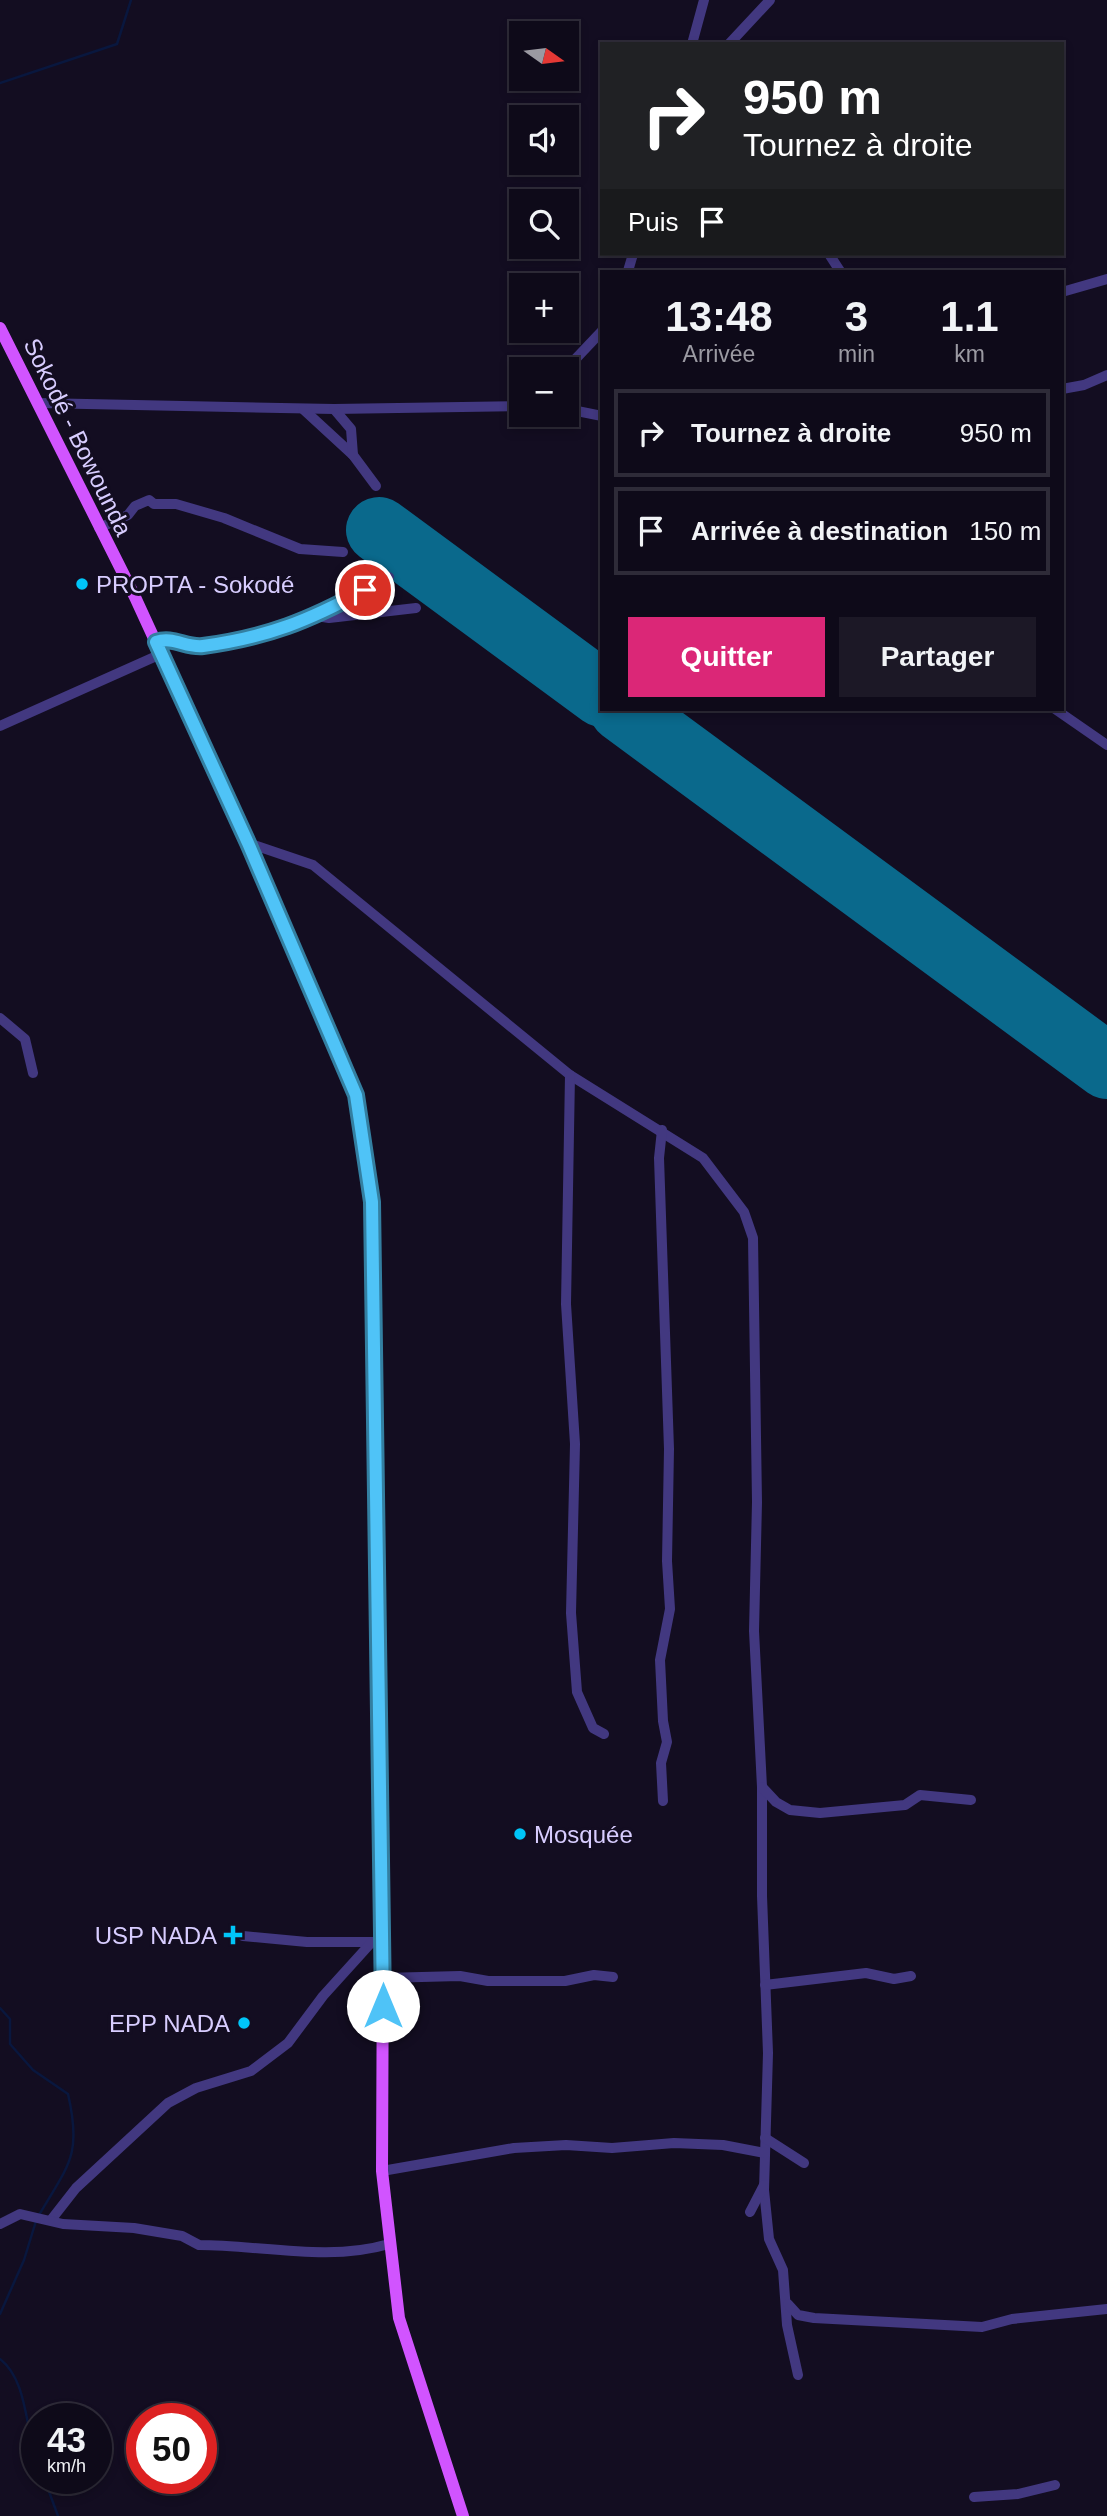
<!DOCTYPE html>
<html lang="fr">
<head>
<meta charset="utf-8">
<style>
	body { margin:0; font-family:Arial,sans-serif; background:#1c1826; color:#f1f3f6; height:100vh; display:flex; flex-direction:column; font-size:26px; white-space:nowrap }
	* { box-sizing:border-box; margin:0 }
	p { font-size:23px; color:#9b9aa2 }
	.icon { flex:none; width:38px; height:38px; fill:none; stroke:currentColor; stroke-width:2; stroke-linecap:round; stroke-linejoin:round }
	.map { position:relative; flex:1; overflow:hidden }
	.panel { position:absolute; left:600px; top:270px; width:464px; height:441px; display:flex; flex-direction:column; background:#0e0a19; border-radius:0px; box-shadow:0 4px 10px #0003,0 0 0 2px #2e2b38 }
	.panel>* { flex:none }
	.banner { position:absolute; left:600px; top:42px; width:464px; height:214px; border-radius:0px; box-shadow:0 4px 10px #0003,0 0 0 2px #2e2b38; background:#202124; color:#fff; overflow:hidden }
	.needle { width:46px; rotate:104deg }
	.fabs { position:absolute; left:509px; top:21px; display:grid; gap:14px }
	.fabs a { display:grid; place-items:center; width:70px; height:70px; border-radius:0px; background:#0e0a19; box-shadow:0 4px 10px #0003,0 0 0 2px #2e2b38; font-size:35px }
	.speed { position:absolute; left:21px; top:2403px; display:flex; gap:14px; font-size:35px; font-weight:700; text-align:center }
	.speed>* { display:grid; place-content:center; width:91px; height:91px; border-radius:50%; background:#0e0a19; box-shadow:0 4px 10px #0003,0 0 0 2px #2e2b38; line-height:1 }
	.speed small { font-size:18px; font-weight:400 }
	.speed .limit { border:10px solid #d22; background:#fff; color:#111 }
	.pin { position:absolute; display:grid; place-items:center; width:60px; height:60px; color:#fff; margin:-30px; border:4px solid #fff; border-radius:50%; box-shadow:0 2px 7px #0007 }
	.me { position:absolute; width:77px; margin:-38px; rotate:0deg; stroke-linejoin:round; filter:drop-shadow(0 0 5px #0008) }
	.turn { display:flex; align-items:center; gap:24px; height:147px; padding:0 28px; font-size:32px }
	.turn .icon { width:91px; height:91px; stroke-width:2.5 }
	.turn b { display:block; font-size:49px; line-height:60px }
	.then { display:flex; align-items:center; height:66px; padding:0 28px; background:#0003; gap:14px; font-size:26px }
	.eta { display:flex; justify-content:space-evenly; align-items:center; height:119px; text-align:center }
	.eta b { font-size:42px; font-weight:700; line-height:49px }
	.primary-button { display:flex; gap:14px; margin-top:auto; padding:14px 28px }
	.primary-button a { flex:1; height:80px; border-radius:0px; background:#db2777; color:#fff; font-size:28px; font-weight:700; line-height:80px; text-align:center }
	.primary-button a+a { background:#1c1826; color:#f1f3f6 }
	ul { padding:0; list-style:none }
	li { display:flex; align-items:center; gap:21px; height:88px; margin:0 14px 10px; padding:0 14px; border:4px solid #2e2b38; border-radius:0px }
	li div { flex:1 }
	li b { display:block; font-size:26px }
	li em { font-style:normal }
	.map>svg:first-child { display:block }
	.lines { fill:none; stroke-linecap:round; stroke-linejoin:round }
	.stream { stroke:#09173e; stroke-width:2.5 }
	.runway { stroke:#0a698c; stroke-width:66 }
	.minor { stroke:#423880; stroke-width:10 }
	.major { stroke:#d154ff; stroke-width:12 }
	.route-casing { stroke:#337fa1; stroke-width:18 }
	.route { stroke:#4fc3f7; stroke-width:12 }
	.poi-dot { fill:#00c5f8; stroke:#130d21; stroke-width:2.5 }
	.labels { text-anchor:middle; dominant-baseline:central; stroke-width:6; stroke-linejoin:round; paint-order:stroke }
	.street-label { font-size:24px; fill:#d8cdff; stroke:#130d21 }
	.poi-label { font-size:24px; fill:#d8cdff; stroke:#130d21; text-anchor:start }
</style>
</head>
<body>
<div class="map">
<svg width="1107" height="2516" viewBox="0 0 1107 2516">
	<rect width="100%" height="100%" fill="#130d21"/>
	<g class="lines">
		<!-- stream -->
		<g class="stream">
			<path d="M0,83L117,44L131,0"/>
			<path d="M0,2008L10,2019V2044L33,2070L68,2094C82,2155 69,2164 39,2215"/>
			<path d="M0,2314L24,2260L36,2221"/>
			<path d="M0,2359C28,2381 25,2429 37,2460"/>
			<path d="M44,2478L58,2516"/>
		</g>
		<!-- runway -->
		<g class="runway">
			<path d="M379,530L602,694"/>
			<path d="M622,709L1107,1066"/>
		</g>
		<!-- minor -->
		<g class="minor">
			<path d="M692,44L704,0"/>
			<path d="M729,44L770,0"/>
			<path d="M829,254L840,271"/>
			<path d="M628,271L633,254"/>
			<path d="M1062,292L1107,279"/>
			<path d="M566,369L602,331"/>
			<path d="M1062,389L1084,385L1107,375"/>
			<path d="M38,403L334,409L522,406"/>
			<path d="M303,409L353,455L376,486"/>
			<path d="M334,409L351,429L353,455"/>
			<path d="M567,409L602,416"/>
			<path d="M99,528L128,515L135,506L149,500L154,504H176L224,518L300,549L343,552"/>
			<path d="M317,616L389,577"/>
			<path d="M156,642L164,639L199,647L297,625L317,616L329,618L416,608"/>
			<path d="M1055,709L1107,745"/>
			<path d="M0,726L161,654"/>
			<path d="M248,843L313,865L570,1075L703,1158L744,1212L753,1238L757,1502L754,1631L762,1787V1896L768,2053L764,2190L769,2239L783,2270L787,2325L798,2375"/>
			<path d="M0,1018L25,1039L33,1073"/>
			<path d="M570,1075L566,1304L575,1444L571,1613L577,1692L593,1728L604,1734"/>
			<path d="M662,1130L659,1158L669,1449L667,1561L670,1609L660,1660L663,1721L667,1742L661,1763L663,1801"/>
			<path d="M762,1787L776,1802L790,1810L820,1813L905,1805L920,1795L971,1800"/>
			<path d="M243,1936L307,1942H374"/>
			<path d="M383,1978L460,1976L488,1981H565L594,1975L613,1977"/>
			<path d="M765,1985L866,1973L894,1979L911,1976"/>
			<path d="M765,2138L804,2163"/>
			<path d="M382,2171L514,2148L566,2145L612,2148L674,2143L723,2145L765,2153"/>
			<path d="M750,2212L764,2185"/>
			<path d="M51,2220L76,2188L168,2103L196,2088L251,2071L288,2043L323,1996L371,1943"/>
			<path d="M0,2224L20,2214L63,2224L134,2228L182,2236L199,2245C261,2245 328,2262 389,2244"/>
			<path d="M788,2304L798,2315L814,2318L982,2327L1012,2319L1107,2309"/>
			<path d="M974,2497L1018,2494L1055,2485"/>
		</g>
		<!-- major -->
		<path class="major" d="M0,328L135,597L248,843L356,1095L372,1202L383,1939L382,2171L399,2318L463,2516"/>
	</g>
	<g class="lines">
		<!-- route casing -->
		<g class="route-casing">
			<path id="route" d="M365,590C308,621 268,637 203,646C186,648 173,636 156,642L248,843L356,1095L372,1202L383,2006"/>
		</g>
		<!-- route -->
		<use href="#route" class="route"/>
	</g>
	<!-- markers -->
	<g class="poi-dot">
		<circle cx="82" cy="584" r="7"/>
		<circle cx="520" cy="1834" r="7"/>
		<path d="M229.5 1924.5h7v7h7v7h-7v7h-7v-7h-7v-7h7z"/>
		<circle cx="244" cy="2023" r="7"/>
	</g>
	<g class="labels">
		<!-- street labels -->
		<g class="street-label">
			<text transform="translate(78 437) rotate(64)">Sokodé - Bowounda</text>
		</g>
		<!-- poi labels -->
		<g class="poi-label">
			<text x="96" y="584">PROPTA - Sokodé</text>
			<text x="534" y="1834">Mosquée</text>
			<text x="217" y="1935" text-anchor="end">USP NADA</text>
			<text x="230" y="2023" text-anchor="end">EPP NADA</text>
		</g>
	</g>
</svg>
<div class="fabs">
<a><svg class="needle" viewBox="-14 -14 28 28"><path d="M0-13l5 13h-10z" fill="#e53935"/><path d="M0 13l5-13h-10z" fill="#9b9aa2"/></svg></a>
<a><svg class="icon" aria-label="sound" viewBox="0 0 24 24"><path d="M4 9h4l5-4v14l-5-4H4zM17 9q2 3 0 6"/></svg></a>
<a><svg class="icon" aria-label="search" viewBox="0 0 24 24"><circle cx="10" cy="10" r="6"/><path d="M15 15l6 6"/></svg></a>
<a>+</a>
<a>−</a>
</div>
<div class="speed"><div>43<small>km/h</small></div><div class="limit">50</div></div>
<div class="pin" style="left:365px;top:590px;background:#d93025"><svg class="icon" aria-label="arrive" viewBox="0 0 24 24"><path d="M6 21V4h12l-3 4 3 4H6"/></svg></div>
<svg class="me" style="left:383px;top:2006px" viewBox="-20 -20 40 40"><circle r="19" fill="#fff"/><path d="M0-13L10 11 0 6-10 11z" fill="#4fc3f7"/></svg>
<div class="banner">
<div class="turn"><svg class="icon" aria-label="right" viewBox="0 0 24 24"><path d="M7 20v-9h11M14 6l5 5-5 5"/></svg><div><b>950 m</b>Tournez à droite</div></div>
<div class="then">Puis<svg class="icon" aria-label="arrive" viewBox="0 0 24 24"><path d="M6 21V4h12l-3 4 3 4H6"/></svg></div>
</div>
<section class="panel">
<div class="eta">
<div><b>13:48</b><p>Arrivée</p></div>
<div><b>3</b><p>min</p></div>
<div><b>1.1</b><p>km</p></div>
</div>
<ul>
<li><svg class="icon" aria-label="right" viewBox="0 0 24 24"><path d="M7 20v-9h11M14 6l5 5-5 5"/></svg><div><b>Tournez à droite</b></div><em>950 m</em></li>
<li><svg class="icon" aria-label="arrive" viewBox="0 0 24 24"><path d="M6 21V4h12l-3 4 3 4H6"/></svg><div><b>Arrivée à destination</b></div><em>150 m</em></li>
</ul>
<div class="primary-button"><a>Quitter</a><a>Partager</a></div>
</section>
</div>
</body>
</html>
